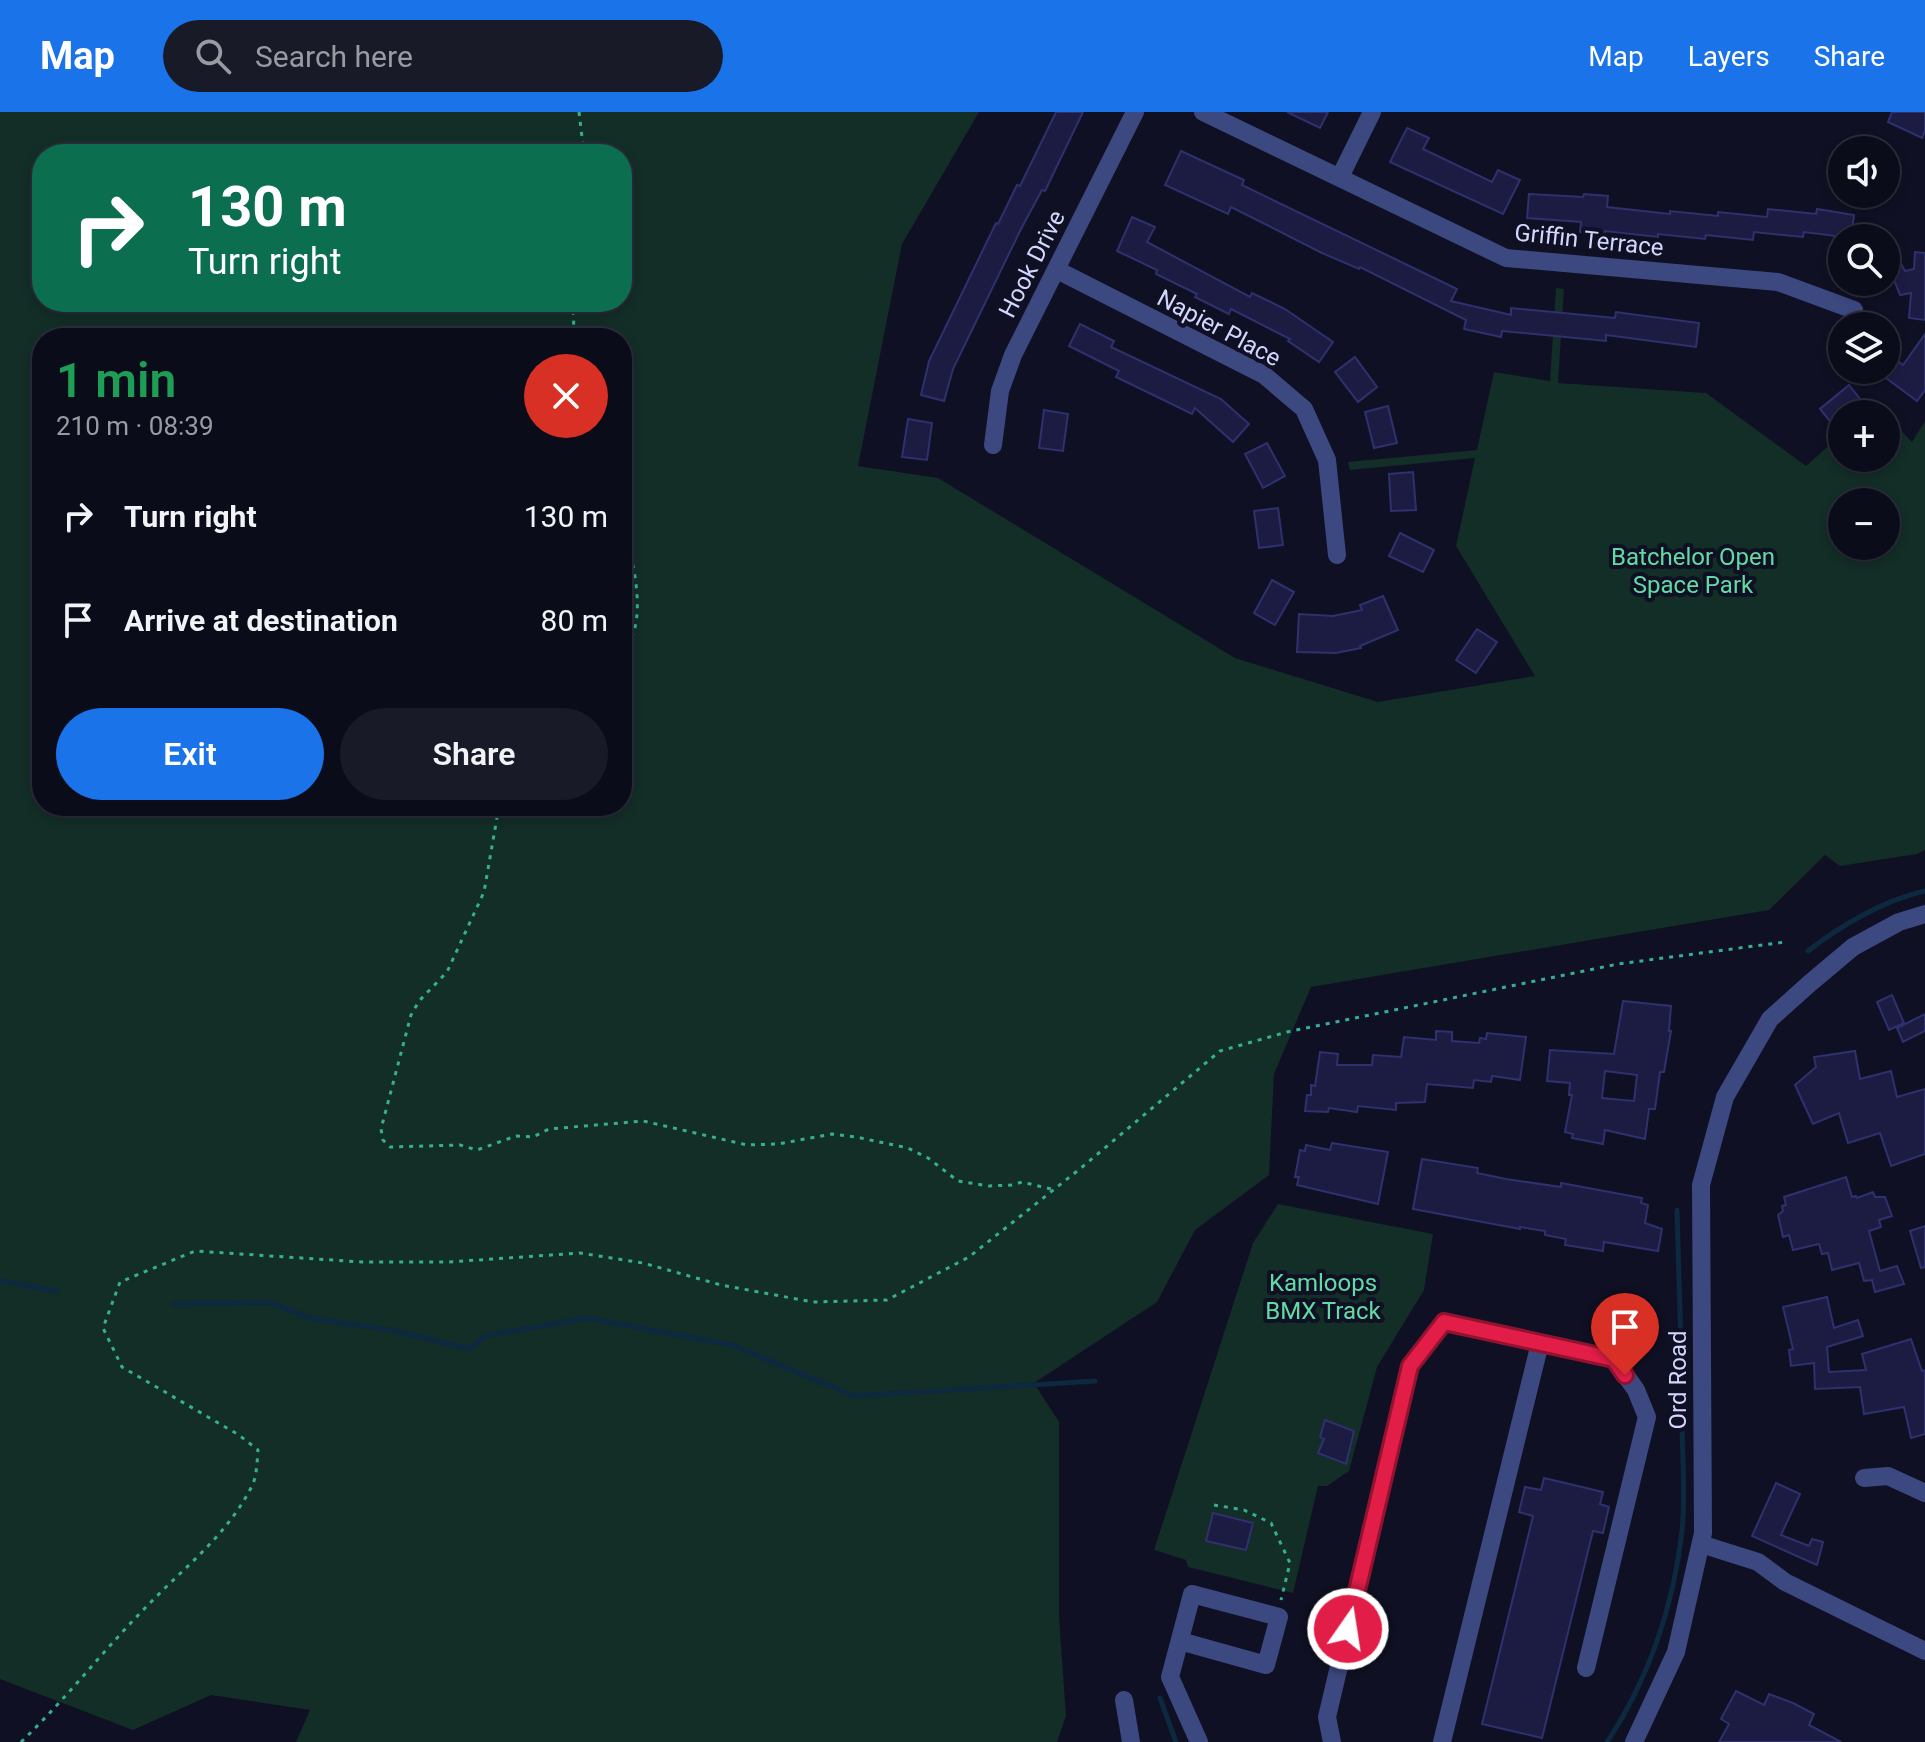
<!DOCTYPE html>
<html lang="en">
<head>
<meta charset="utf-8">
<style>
	body { margin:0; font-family:Roboto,sans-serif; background:#191a27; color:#f1f3f6; height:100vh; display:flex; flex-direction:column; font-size:30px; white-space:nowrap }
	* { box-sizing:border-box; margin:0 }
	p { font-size:26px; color:#9a9ba2 }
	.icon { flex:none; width:44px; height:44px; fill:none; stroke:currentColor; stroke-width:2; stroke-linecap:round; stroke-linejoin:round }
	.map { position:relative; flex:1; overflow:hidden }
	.sheet { position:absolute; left:32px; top:216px; width:600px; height:488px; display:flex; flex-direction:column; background:#0b0c1a; border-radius:32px; box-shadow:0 4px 12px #0003,0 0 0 2px #2b2c39 }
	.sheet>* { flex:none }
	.hud { position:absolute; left:32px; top:32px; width:600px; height:168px; border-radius:32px; box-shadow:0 4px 12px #0003,0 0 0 2px #2b2c39; background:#0b6e4f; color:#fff; overflow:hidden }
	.controls { position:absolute; left:1828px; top:24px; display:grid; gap:16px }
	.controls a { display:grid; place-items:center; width:72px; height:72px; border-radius:50%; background:#0b0c1a; box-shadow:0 4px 12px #0003,0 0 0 2px #2b2c39; font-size:40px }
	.pin { position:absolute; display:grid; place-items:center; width:68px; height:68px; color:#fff; margin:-82px -34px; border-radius:50% 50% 50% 0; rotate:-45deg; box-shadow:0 0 8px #0007 }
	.pin .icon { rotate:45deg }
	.me { position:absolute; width:88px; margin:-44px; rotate:13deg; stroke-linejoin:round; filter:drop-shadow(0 0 6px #0008) }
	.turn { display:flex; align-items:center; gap:28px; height:168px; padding:0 24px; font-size:36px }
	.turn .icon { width:104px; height:104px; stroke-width:2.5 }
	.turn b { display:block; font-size:56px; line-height:68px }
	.round { display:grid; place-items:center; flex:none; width:84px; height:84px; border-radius:42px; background:#191a27 }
	.overview { display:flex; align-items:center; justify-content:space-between; height:136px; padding:0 24px }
	h1 { font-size:48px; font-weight:600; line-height:60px; color:#1e9e55 }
	.cta { display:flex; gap:16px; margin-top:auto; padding:16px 24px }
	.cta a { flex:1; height:92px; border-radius:48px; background:#1a73e8; color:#fff; font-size:32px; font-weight:600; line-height:92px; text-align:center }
	.cta a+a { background:#191a27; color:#f1f3f6 }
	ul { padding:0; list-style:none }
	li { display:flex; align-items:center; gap:24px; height:104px; padding:0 24px }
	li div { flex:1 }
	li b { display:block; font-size:30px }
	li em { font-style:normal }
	header { display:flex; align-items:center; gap:48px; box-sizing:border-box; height:112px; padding:0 40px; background:#1a73e8; color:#fff }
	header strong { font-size:38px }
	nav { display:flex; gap:44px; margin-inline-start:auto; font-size:28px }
	.search { width:560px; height:72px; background:#191a27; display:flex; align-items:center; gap:20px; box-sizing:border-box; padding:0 28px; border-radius:44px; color:#9a9ba2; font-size:30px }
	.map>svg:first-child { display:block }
	.green { fill:#132d27; fill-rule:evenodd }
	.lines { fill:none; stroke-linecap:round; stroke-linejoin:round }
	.stream { stroke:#0c293f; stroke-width:5 }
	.building { fill:#1c1c43; stroke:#2f306e; stroke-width:2; fill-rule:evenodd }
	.path { stroke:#34b08f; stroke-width:3; stroke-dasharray:4 6; stroke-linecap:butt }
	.minor { stroke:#3c4880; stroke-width:18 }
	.route-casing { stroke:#92132f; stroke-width:20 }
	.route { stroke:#e11d48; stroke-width:14 }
	.labels { text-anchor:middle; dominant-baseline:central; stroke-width:8; stroke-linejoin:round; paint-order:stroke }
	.street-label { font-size:24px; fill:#d3d7fd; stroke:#0f1023 }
	.park-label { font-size:24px; fill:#63daa4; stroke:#0f1023 }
</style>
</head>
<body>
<header>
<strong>Map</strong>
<div class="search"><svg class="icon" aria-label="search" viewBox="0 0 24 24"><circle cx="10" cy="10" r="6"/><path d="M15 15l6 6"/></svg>Search here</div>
<nav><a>Map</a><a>Layers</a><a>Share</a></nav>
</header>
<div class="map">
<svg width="1925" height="1630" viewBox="0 0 1925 1630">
	<rect width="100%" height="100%" fill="#0f1023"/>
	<!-- green -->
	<g class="green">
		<path d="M0,0H979L902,132L858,354L938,366L1235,546L1378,590L1535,564L1456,434L1475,346L1350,358L1348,350L1477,338L1494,260L1550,269L1556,176L1564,177L1558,271L1706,281L1806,354L1842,322V346H1886V303L1912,330L1925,309V738L1917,742L1840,754L1825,743L1769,798L1311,875L1274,962L1269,1063L1195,1118L1157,1190L1034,1271L1059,1310V1505L1066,1604L1057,1630H296L310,1598L211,1583L133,1618L0,1567ZM42,42H622V190H42ZM42,226H622V694H42ZM1842,390H1886V434H1842Z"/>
		<path d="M1278,1092L1433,1122L1424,1178L1377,1255L1349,1359L1327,1374H1318L1293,1481L1188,1455L1186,1448L1154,1438L1253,1131Z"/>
	</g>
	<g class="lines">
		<!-- stream -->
		<g class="stream">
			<path d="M1808,839C1840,814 1884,788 1925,779"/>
			<path d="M1677,1098L1681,1234"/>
			<path d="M0,1169L57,1179"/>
			<path d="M174,1192L269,1190L310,1206L390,1218L471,1237L484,1224L587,1206L732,1233L854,1284L1095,1269"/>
			<path d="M1160,1586L1176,1630"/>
			<path d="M1607,1630C1648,1569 1674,1493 1682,1419C1686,1383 1682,1345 1682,1309"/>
		</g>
	</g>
	<!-- building -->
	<g class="building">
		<path d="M1056,0H1083L1045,79L1042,78L1021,117L953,257L944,289L921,283L929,249L996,111L998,112L1017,73L1020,74Z"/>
		<path d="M1287,0H1328L1320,16Z"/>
		<path d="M1892,0H1925V19L1922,26L1888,10Z"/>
		<path d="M1407,16L1429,26L1423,37L1492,70L1498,58L1520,68L1503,102L1390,50Z"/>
		<path d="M1181,39L1244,68L1242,73L1457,177L1451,189L1511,203V196L1615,206L1616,200L1699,211L1696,235L1606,223V229L1502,219L1501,225L1464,217L1466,208L1360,155L1359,157L1322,141L1231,95L1228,102L1165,73Z"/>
		<path d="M1529,82L1583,85L1584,82L1608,84L1607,95L1670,102V99L1718,104V100L1767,105L1768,97L1816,102L1817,97L1854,103L1851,126L1804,120L1803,125L1754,120L1753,128L1706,123L1705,127L1658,122V125L1605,119V122L1580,120L1581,110L1527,106Z"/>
		<path d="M1132,105L1155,115L1147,130L1250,185L1252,181L1285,197L1333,230L1319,250L1288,229L1290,227L1231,197L1229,202L1195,185L1197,182L1156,162L1157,158L1117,139Z"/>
		<path d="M1888,129L1905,159L1914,157L1915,140L1925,141V208L1909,206L1911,181L1900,183L1886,147Z"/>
		<path d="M1080,212L1114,229L1111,235L1221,287L1249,312L1233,330L1195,296L1192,302L1116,265L1119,259L1069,234Z"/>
		<path d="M1925,222V278L1917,289L1886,266V240L1903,253Z"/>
		<path d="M1355,245L1377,275L1358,290L1335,260Z"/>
		<path d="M1849,273L1864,292L1852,302H1842V324L1820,297Z"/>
		<path d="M1388,294L1397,331L1374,336L1365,300Z"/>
		<path d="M1044,298L1068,302L1063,339L1039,336Z"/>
		<path d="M908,307L932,311L927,348L902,345Z"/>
		<path d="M1267,331L1285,364L1263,376L1245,342Z"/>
		<path d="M1413,360L1416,398L1391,399L1389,362Z"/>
		<path d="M1278,396L1283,433L1259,436L1254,399Z"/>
		<path d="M1400,421L1434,438L1423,460L1389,444Z"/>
		<path d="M1272,468L1294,480L1275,513L1254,501Z"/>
		<path d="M1383,484L1398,518L1360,534L1361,536L1336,541L1297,540L1299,502L1333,504L1362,498L1360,493Z"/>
		<path d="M1477,517L1497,530L1476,561L1456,548Z"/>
		<path d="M1892,883L1904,911L1889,918L1877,890Z"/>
		<path d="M1623,889L1671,894L1669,919H1671L1664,960H1660L1655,997H1649L1645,1027L1605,1018L1603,1032L1572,1026L1573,1022L1565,1020L1572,983H1569L1570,971L1547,969L1550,938L1614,942ZM1605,959L1637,963L1634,989L1602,986Z"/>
		<path d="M1925,902V919L1903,930L1897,916Z"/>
		<path d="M1436,919L1452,920V929L1479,931L1480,926L1486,927L1487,921L1526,925L1520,968L1492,964L1491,970L1474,968L1473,976L1427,972L1425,990L1396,991V998L1358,994L1357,1000L1329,996L1328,1000L1305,999L1307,983H1311V973L1315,974L1320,940L1338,942L1337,953H1372L1373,943L1401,945L1404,925L1436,928Z"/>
		<path d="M1855,939L1860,967L1891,959L1897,985L1925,977V1042L1891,1054L1880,1021L1848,1031L1839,1001L1813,1012L1795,973L1816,955L1814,945Z"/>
		<path d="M1332,1031L1388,1040L1378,1092L1297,1073L1299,1065H1295L1300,1038L1305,1039L1306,1033L1330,1038Z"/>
		<path d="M1422,1047L1478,1056L1477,1061L1506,1067L1561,1075V1071L1642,1086L1641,1091L1648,1093L1645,1111L1662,1117L1658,1139L1604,1130L1603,1139L1565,1133L1566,1127L1545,1123V1119L1520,1115V1117L1413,1097Z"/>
		<path d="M1846,1065L1852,1085L1856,1084L1857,1086L1873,1080L1875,1085H1885L1892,1104L1879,1108L1881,1115L1869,1119L1880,1159L1897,1154L1904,1172L1875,1180L1872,1168L1864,1169L1859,1151L1832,1158L1828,1141L1822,1142L1819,1132L1793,1138L1789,1123L1783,1125L1778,1103L1783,1099L1782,1094L1786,1093L1784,1085Z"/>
		<path d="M1925,1114V1155L1921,1156L1910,1119Z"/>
		<path d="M1827,1185L1834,1216L1858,1208L1863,1224L1827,1235L1829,1260L1866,1258L1862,1242L1911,1227L1922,1259L1925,1258V1322L1911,1326L1904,1295L1864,1302L1860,1275L1815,1277L1814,1251L1791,1254L1789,1238L1793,1237L1783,1195Z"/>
		<path d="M1325,1308L1354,1319L1346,1352L1318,1341L1324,1327L1320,1325Z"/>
		<path d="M1544,1366L1603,1380L1600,1392L1609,1395L1603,1421L1593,1419L1542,1626L1482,1612L1533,1404L1519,1400L1525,1375L1541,1378Z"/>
		<path d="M1776,1371L1800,1382L1781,1423L1809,1434L1812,1427L1823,1430L1817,1453L1752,1424Z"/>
		<path d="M1213,1401L1253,1411L1246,1438L1206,1429Z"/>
		<path d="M1736,1579L1764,1593L1769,1582L1793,1591L1814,1602L1809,1613L1841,1630H1719L1729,1612L1721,1607Z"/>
	</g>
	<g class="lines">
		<!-- path -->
		<g class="path">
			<path d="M579,0L584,42"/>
			<path d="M568,190L574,203L573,226"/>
			<path d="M622,414C632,443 643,488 634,519C631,528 626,538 622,548"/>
			<path d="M499,694L484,780L447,860L419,889L411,903L381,1017L383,1028L390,1035L460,1033L477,1038L516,1024L533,1025L549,1017L643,1009L747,1033L778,1032L832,1022L856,1025L908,1036L928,1046L958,1069L989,1074L1012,1073L1022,1070L1051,1077"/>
			<path d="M1214,1393L1244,1398L1271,1411L1290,1451L1281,1488"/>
			<path d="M21,1630C67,1586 106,1535 151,1490C188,1452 227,1423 252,1374C257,1364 257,1349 258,1338L239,1323L122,1255L103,1216L120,1170L195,1139L362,1150H449L580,1141L643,1151L721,1173L813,1190L887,1188L969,1145L1081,1056L1220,939L1287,920L1618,852L1785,830"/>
		</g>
		<!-- minor -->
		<g class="minor">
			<path d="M1203,0L1506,146L1778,170L1854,198"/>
			<path d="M1340,65L1372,0"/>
			<path d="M1057,158L1264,263L1304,297L1327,348L1337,443"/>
			<path d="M993,333L1000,279L1013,243L1135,0"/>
			<path d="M1540,1231L1614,1247L1636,1278L1647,1305L1586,1556"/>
			<path d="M1864,1366L1888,1364L1925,1381"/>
			<path d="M1701,1432L1758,1450L1785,1470L1925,1539"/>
			<path d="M1180,1529L1266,1553L1279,1505L1192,1482L1170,1565L1199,1630"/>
			<path d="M1124,1588L1131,1630"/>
			<path d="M1332,1630L1327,1605L1410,1254L1444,1210L1540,1231L1442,1630"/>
			<path d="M1634,1630L1676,1540L1703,1421L1701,1073L1725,985L1770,907L1809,872L1853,835L1899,810L1925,802"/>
		</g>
	</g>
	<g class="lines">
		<!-- route casing -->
		<g class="route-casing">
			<path id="route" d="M1348,1517L1410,1254L1444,1210L1614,1247L1625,1263"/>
		</g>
		<!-- route -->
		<use href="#route" class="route"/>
	</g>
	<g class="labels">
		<!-- street labels -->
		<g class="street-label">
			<text transform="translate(1589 128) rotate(6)">Griffin Terrace</text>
			<text transform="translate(1032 152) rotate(-63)">Hook Drive</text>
			<text transform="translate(1219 216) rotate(28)">Napier Place</text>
			<text transform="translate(1678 1268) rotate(-90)">Ord Road</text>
		</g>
		<!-- park labels -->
		<g class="park-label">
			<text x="1693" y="445">Batchelor Open<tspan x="1693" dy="28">Space Park</tspan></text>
			<text x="1323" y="1171">Kamloops<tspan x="1323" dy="28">BMX Track</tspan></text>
		</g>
	</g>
</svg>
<div class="controls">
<a><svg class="icon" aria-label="sound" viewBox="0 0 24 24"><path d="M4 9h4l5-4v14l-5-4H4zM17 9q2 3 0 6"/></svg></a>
<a><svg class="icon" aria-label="search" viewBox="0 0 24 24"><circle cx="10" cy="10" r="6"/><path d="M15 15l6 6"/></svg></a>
<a><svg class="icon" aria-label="layers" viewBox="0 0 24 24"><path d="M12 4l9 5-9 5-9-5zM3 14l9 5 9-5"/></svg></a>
<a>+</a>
<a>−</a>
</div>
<div class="pin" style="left:1625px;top:1263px;background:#d93025"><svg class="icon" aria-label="arrive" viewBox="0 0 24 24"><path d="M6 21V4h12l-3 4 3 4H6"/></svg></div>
<svg class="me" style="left:1348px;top:1517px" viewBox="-20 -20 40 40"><circle r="17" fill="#e11d48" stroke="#fff" stroke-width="3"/><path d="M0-11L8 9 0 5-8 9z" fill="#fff"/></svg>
<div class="hud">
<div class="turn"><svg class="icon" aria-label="right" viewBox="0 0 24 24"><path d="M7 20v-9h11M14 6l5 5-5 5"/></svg><div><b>130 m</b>Turn right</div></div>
</div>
<section class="sheet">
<div class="overview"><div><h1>1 min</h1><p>210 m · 08:39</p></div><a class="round" style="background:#d93025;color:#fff"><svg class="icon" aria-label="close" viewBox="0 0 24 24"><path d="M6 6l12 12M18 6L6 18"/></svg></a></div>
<ul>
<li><svg class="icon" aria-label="right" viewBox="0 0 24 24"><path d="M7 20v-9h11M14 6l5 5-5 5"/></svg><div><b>Turn right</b></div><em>130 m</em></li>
<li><svg class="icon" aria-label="arrive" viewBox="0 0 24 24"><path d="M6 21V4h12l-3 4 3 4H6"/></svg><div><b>Arrive at destination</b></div><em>80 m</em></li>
</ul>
<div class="cta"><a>Exit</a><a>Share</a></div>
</section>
</div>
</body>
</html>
